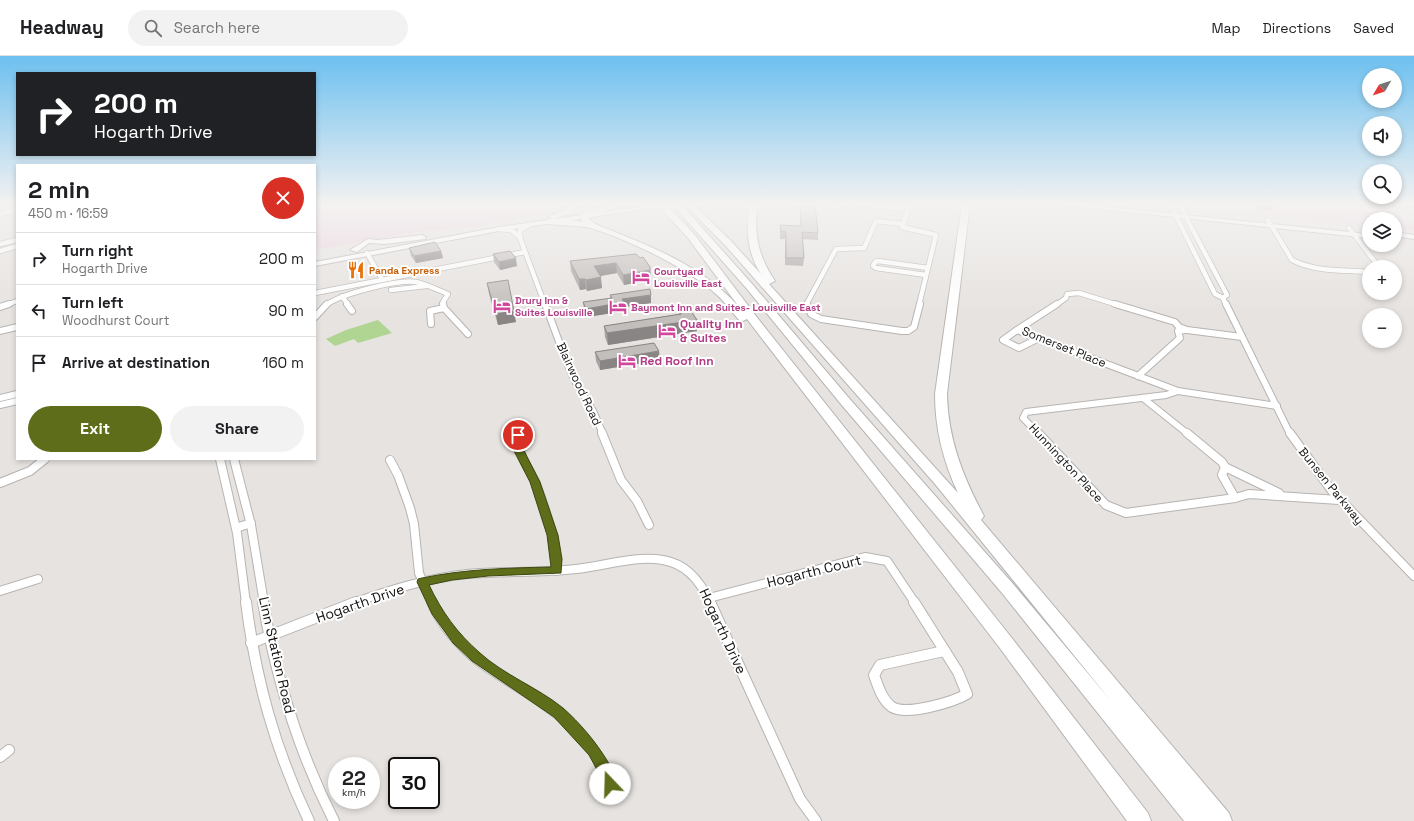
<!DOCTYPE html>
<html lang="en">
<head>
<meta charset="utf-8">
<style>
	body { margin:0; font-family:"Space Grotesk",sans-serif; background:#f2f2f2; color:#202124; height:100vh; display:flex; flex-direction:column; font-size:15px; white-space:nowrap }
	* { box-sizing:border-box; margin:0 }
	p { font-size:13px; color:#757577 }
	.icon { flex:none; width:22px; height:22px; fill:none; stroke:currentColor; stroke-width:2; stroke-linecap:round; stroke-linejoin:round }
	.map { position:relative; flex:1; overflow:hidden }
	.panel { position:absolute; left:16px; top:108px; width:300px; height:296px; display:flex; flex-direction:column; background:#fff; border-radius:0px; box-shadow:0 2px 6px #0003 }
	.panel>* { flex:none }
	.banner { position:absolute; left:16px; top:16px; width:300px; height:84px; border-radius:0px; box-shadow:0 2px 6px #0003; background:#202124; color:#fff; overflow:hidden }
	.needle { width:26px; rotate:231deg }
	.tools { position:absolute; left:1362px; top:12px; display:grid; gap:8px }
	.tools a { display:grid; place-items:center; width:40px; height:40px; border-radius:50%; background:#fff; box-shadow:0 2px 6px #0003; font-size:20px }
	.speed { position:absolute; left:328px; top:701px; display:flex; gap:8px; font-size:20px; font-weight:700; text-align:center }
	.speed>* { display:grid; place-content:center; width:52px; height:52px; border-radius:50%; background:#fff; box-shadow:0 2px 6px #0003; line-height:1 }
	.speed small { font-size:10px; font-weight:400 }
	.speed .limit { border:2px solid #111; border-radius:6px; background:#fff; color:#111 }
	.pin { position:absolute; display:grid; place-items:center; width:34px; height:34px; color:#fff; margin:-17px; border:2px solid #fff; border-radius:50%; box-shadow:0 1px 4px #0007 }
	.me { position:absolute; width:44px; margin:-22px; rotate:339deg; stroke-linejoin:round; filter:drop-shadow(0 0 3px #0008) }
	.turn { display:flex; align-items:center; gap:14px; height:84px; padding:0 12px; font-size:18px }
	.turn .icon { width:52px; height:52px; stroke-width:2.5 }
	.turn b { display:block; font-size:28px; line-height:34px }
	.round { display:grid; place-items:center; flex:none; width:42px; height:42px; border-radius:21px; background:#f2f2f2 }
	.overview { display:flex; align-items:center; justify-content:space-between; height:68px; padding:0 12px }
	h1 { font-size:24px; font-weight:700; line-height:30px }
	.button { display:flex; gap:8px; margin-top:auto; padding:8px 12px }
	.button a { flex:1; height:46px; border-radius:24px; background:#5d6d19; color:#fff; font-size:16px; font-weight:700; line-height:46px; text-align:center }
	.button a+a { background:#f2f2f2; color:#202124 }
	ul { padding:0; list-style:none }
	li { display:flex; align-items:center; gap:12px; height:52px; padding:0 12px; border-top:1px solid #e0e0e0 }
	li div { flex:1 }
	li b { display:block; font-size:15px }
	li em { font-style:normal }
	header { display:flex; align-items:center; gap:24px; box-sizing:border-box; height:56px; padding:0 20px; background:#fff; border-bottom:1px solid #e0e0e0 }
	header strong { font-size:19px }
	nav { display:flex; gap:22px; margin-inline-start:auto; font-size:14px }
	.search { width:280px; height:36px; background:#f2f2f2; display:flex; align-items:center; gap:10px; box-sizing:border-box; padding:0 14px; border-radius:22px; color:#757577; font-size:15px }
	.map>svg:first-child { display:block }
	.commercial { fill:#ead2dd }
	.green { fill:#b0d492 }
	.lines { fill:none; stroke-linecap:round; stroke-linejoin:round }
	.minor-far3-casing { stroke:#b7b4b2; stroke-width:6 }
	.minor-far2-casing { stroke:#b7b4b2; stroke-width:8 }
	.minor-far1-casing { stroke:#b7b4b2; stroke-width:10 }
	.minor-casing { stroke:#b7b4b2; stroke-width:12 }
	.tertiary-casing { stroke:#b7b4b2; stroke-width:2 }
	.primary-casing { stroke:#b7b4b2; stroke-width:2 }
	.motorway-casing { stroke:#b7b4b2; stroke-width:2 }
	.minor-far3 { stroke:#fff; stroke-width:4.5 }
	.minor-far2 { stroke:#fff; stroke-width:6 }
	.minor-far1 { stroke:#fff; stroke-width:8 }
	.minor { stroke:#fff; stroke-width:10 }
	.tertiary { fill:#fff; fill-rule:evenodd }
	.primary { fill:#fff; fill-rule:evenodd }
	.motorway { fill:#fff; fill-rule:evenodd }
	.motorway-bridge-casing { stroke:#b7b4b2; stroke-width:10; stroke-linecap:butt }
	.motorway-bridge { stroke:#fff; stroke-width:8 }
	.wall { fill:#a7a3a2 }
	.shaded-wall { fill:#888584 }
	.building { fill:#c2bebc; stroke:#888584 }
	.route { fill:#5d6d19; stroke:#3c4710 }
	.labels { text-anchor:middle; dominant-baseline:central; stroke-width:4; stroke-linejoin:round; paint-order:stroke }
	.far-food-label { font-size:10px; font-weight:bold; fill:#c56008; stroke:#fff; text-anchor:start }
	.far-hotel-label { font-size:10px; font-weight:bold; fill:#b23c85; stroke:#fff; text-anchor:start }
	.hotel-label { font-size:12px; font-weight:bold; fill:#b23c85; stroke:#fff; text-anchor:start }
	.street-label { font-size:12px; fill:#121110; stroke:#fff }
	.near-street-label { font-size:14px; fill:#121110; stroke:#fff }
</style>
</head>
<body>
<header>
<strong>Headway</strong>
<div class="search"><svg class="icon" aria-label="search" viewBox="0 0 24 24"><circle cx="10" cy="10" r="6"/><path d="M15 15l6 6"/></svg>Search here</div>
<nav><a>Map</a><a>Directions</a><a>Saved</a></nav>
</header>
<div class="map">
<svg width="1414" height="765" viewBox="0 0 1414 765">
	<rect width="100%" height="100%" fill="#e6e3e0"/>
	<!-- commercial -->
	<g class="commercial">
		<path d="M315,148H563L561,156L477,170L408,177L315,194Z"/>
		<path d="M1186,148H1385L1414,170V175L1395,173V163H1369V170L1188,152Z"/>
	</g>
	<!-- green -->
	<path class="green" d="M378,264L392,277L358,287L354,283L335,290L326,283L346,274Z"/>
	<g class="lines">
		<!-- minor-far3 casing -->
		<g class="minor-far3-casing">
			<g id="minor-far3">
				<path d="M861,148L908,153"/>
				<path d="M910,148L902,171L936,179L919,249"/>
				<path d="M839,150L842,148"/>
				<path d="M0,158L17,154"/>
				<path d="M1176,160L1215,238L1223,242L1226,249"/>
				<path d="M1186,161L1227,239L1223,242"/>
				<path d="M1268,164L1292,204C1315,216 1344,214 1369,216"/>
				<path d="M529,169L520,174V182L545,249"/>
				<path d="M1349,172L1379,211"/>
				<path d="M499,173L511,174L520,181"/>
				<path d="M0,188L17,184"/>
				<path d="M0,195L17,190"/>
				<path d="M367,197L382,223"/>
				<path d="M926,219L876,212L873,210L875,206L878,205L928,212"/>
				<path d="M391,234L426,230"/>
				<path d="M315,237L525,196"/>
				<path d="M342,240L348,249"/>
				<path d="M6,249L17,245"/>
				<path d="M326,249C341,238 398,223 416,226C426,228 438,234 448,238L443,246V249"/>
				<path d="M806,249L836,193L864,192L876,165L903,168"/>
				<path d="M1056,249L1066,242L1067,238L1079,237L1118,249"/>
			</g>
		</g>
		<!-- minor-far2 casing -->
		<g class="minor-far2-casing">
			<g id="minor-far2">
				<path d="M347,248L352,255"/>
				<path d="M443,248L444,252L468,278"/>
				<path d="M545,248L567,307L576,327L593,355L603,378"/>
				<path d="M807,248L811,258L821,263L902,275H908L914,271L920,248"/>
				<path d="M1057,248L1017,274L1178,335L1277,350"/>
				<path d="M1115,248L1175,266L1179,271L1187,274L1242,281"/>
				<path d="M1226,248L1290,378"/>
				<path d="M0,251L9,248"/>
				<path d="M315,261L327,248"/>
				<path d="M431,268L430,255L444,252"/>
				<path d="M1017,274L1003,284L1019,292L1037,283"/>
				<path d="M1138,320L1180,282L1178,275L1185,274"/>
				<path d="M0,342L17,338"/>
				<path d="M1143,342L1188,378"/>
				<path d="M0,349L17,345"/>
				<path d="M1039,378L1023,362L1026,356L1166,339L1178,335"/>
			</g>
		</g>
		<!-- minor-far1 casing -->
		<g class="minor-far1-casing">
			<g id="minor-far1">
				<path d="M602,377L621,424L637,445L649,469"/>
				<path d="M1038,377L1106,449L1126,457L1235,442L1249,438L1339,444"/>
				<path d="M1187,377L1222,406L1225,411L1222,419L1235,442"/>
				<path d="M1290,377L1332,435L1414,520"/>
				<path d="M518,379C518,401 528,409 536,428C546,455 557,486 557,515"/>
				<path d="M220,403L237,477L246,547"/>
				<path d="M234,403L251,469L264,547"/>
				<path d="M390,404L398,419L410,452L414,468L419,517L432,547"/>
				<path d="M1225,411L1279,437"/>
				<path d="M0,427L30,415L45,403"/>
				<path d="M236,472L251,467"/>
				<path d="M0,535L38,523"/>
				<path d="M709,542L865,501L887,505L915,547"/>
				<path d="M353,547C390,534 428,522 467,518C504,515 540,517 576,513C605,510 635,499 663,504C687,508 701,526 710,547"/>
			</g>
		</g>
		<!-- minor casing -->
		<g class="minor-casing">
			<g id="minor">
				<path d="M246,546C256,625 275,693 309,765"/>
				<path d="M263,546C276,622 299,696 334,765"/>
				<path d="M432,546C441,567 459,589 477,603C520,635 574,658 601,706C605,713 609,720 610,728"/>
				<path d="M710,546L800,743L816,765"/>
				<path d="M914,546L958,616L967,638C953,646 907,660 892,651C882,644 878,630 874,619L880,609L944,595"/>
				<path d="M251,587L356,546"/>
				<path d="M0,701L9,694"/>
			</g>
		</g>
		<!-- tertiary casing -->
		<g class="tertiary-casing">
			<g id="tertiary">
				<path d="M1169,148H1175L1178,161L1173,160Z"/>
				<path d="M1178,148H1183L1189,161L1188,162H1184Z"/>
			</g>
		</g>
		<!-- primary casing -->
		<g class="primary-casing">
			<g id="primary">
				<path d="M658,148H678L499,175L315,210V206L499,171Z"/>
				<path d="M1052,148H1078L1369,178V182Z"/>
				<path d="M1395,176L1414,179V183L1395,180Z"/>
				<path d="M422,179L426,181L425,183L385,188L369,187L357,196L350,194L368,183L378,184Z"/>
				<path d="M17,268V274L0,278V272Z"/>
			</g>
		</g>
		<!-- motorway casing -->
		<g class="motorway-casing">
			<g id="motorway">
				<path d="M571,148H580L570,158L552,163L548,161L564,154Z"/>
				<path d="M616,148H631L590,159L589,163L595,168C647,189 701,208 739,251L688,182L664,156V152H670L694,178L759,264L1011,581L1148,757L1151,765H1127L999,591L747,263L743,265L739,264C732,256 725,246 717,239C688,212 629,184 591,172C581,169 547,170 543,166C551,159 572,164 583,166L581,164L583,156Z"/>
				<path d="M672,148H681L753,229L848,341L1014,529L1111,645L935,428L725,189L684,148H693L731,185L761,218C747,197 746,173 749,148H757C754,178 758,200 775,225L769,228L958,437C943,405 935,373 935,338L962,148H970L947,338C948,383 963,421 984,460L981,464L1229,757L1232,765H1184L1002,537L840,347L747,233Z"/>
			</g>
		</g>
		<!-- minor-far3 -->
		<use href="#minor-far3" class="minor-far3"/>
		<!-- minor-far2 -->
		<use href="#minor-far2" class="minor-far2"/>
		<!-- minor-far1 -->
		<use href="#minor-far1" class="minor-far1"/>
		<!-- minor -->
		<use href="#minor" class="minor"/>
		<!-- tertiary -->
		<use href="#tertiary" class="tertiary"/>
		<!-- primary -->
		<use href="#primary" class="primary"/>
		<!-- motorway -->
		<use href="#motorway" class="motorway"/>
		<!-- motorway-bridge casing -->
		<g class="motorway-bridge-casing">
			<path id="motorway-bridge" d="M662,148L667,154"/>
		</g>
		<!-- motorway-bridge -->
		<use href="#motorway-bridge" class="motorway-bridge"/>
	</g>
	<!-- wall -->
	<g class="wall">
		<path d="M800,148L818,177V184L802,183L804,202L803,210L785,209V183H780V169L801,170L800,155Z"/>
		<path d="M1255,148H1271L1273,150L1271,155L1259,154Z"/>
		<path d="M409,192L441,195L443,202L416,207L411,200Z"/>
		<path d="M493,198L517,210L500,214L494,206Z"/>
		<path d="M636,198L650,211L651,222L650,224L624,229L617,217L600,220L602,232L587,235L586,233L580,234L571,215L570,205Z"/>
		<path d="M487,227L516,266L498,269L489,238Z"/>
		<path d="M610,239H651V247L624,251L625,255L587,261L584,254L583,246L610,242Z"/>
		<path d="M679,254L697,275L608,289L605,281L604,270L679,258Z"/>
		<path d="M595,296L660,304L600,314L596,305Z"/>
	</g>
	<!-- shaded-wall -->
	<g class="shaded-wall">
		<path d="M441,195L443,202L416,207L414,200Z"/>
		<path d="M516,202L517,210L500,214L499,206Z"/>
		<path d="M616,207L617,217L595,221L594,210Z"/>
		<path d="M650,211L651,222L650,224L624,229L623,219Z"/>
		<path d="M601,221L602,232L587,235L586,224Z"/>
		<path d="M579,223H585L586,233L580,234Z"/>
		<path d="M651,239V247L624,251L625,255L587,261L586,253L622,243Z"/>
		<path d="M514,255L516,266L498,269L496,258Z"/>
		<path d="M697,264V275L608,289L607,277Z"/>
		<path d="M659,295L660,304L600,314V305Z"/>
	</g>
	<!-- building -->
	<g class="building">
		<path d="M800,148H815L818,177L802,176L804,202H786V176L781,175L780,169L801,170Z"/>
		<path d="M1260,148H1271L1273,150L1261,149Z"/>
		<path d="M435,186L441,195L414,200L409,192Z"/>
		<path d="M510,195L516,202L499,206L493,198Z"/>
		<path d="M636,198L640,202L643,201L650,211V214L623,219L616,207L594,210L601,221L586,224L585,223H579L570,205Z"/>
		<path d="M508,224L514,255L496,258L487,227Z"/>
		<path d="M650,233L651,239L622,243L624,246L586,253L583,246L612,242L610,239Z"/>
		<path d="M689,252L697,264L607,277L604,270L681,258L679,254Z"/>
		<path d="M654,287L659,295L600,305L595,296Z"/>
	</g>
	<!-- sky -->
	<linearGradient id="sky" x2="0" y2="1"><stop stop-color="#6dc0f0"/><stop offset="0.58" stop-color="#f4f2f1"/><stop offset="1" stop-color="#f4f2f1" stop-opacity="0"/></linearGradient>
	<rect width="1414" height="256" fill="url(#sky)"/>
	<!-- route -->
	<path class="route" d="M518,376L523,379V393L540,426L558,479L562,503L561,517L488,520L452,524L429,529C442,556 457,577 480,597C504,619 537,631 563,652C580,667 596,686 608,706C613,714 620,723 616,733L610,735L605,733L602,723L589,699L554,661L472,605L453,587L432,558L417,526L418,523L422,522C465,513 507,512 551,511L547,479L530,426L513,393L514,379Z"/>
	<!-- icons -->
	<defs>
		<g id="restaurant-bare" transform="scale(1.38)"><path d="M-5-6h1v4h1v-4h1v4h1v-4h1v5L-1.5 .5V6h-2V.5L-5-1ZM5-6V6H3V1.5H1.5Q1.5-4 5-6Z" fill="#e8710a" stroke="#fff" stroke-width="2.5" paint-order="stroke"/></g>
		<g id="hotel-bare" transform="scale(1.38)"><path d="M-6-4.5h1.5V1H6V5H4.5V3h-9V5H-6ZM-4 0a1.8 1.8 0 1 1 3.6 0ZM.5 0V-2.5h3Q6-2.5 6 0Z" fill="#d1479c" stroke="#fff" stroke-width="2.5" paint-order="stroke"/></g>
	</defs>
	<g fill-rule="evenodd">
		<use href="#restaurant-bare" x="356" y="214"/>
		<use href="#hotel-bare" x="641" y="221"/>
		<use href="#hotel-bare" x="502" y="250"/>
		<use href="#hotel-bare" x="618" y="251"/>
		<use href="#hotel-bare" x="667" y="275"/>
		<use href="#hotel-bare" x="627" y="305"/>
	</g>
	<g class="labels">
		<!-- far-food labels -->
		<g class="far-food-label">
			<text x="369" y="214">Panda Express</text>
		</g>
		<!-- far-hotel labels -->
		<g class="far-hotel-label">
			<text x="654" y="215">Courtyard<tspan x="654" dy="12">Louisville East</tspan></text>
			<text x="515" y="244">Drury Inn &amp;<tspan x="515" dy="12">Suites Louisville</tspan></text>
			<text x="631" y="251">Baymont Inn and Suites- Louisville East</text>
		</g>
		<!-- hotel labels -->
		<g class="hotel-label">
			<text x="680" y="268">Quality Inn<tspan x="680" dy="14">&amp; Suites</tspan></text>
			<text x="640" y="305">Red Roof Inn</text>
		</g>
		<!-- street labels -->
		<g class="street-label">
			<text transform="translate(1064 291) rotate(22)">Somerset Place</text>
			<text transform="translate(579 328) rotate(65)">Blairwood Road</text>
			<text transform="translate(1066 407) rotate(47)">Hunnington Place</text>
			<text transform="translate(1331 430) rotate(51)">Bunsen Parkway</text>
		</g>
		<!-- near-street labels -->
		<g class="near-street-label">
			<text transform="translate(814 515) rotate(-14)">Hogarth Court</text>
			<text transform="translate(360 547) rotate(-19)">Hogarth Drive</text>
			<text transform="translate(723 575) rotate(65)">Hogarth Drive</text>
			<text transform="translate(277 599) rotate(77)">Linn Station Road</text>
		</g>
	</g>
</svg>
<div class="tools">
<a><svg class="needle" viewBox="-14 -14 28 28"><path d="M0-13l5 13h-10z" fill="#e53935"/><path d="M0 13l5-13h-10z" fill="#757577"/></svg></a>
<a><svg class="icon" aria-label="sound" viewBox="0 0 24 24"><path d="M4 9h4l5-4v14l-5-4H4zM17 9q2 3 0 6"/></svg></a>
<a><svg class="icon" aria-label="search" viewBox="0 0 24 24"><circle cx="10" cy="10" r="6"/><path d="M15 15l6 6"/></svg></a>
<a><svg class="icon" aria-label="layers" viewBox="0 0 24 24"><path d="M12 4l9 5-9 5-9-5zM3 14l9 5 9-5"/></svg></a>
<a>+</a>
<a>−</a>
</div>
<div class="speed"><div>22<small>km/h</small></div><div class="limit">30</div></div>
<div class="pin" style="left:518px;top:379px;background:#d93025"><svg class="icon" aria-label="arrive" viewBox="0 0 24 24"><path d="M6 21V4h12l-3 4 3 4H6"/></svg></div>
<svg class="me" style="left:610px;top:728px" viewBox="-20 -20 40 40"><circle r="19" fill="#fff"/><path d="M0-13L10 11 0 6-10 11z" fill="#5d6d19"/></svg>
<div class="banner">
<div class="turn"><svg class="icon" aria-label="right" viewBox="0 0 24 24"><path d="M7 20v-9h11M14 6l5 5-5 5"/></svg><div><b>200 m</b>Hogarth Drive</div></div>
</div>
<section class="panel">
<div class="overview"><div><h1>2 min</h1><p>450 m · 16:59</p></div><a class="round" style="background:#d93025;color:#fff"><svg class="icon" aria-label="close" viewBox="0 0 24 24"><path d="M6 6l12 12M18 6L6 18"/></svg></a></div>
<ul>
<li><svg class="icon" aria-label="right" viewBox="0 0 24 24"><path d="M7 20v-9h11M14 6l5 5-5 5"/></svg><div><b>Turn right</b><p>Hogarth Drive</p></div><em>200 m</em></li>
<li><svg class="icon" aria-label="left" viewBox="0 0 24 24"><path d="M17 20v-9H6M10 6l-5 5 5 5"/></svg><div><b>Turn left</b><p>Woodhurst Court</p></div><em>90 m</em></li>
<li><svg class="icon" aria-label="arrive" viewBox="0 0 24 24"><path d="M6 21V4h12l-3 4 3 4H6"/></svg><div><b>Arrive at destination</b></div><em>160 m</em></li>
</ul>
<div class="button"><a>Exit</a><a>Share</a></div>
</section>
</div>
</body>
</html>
